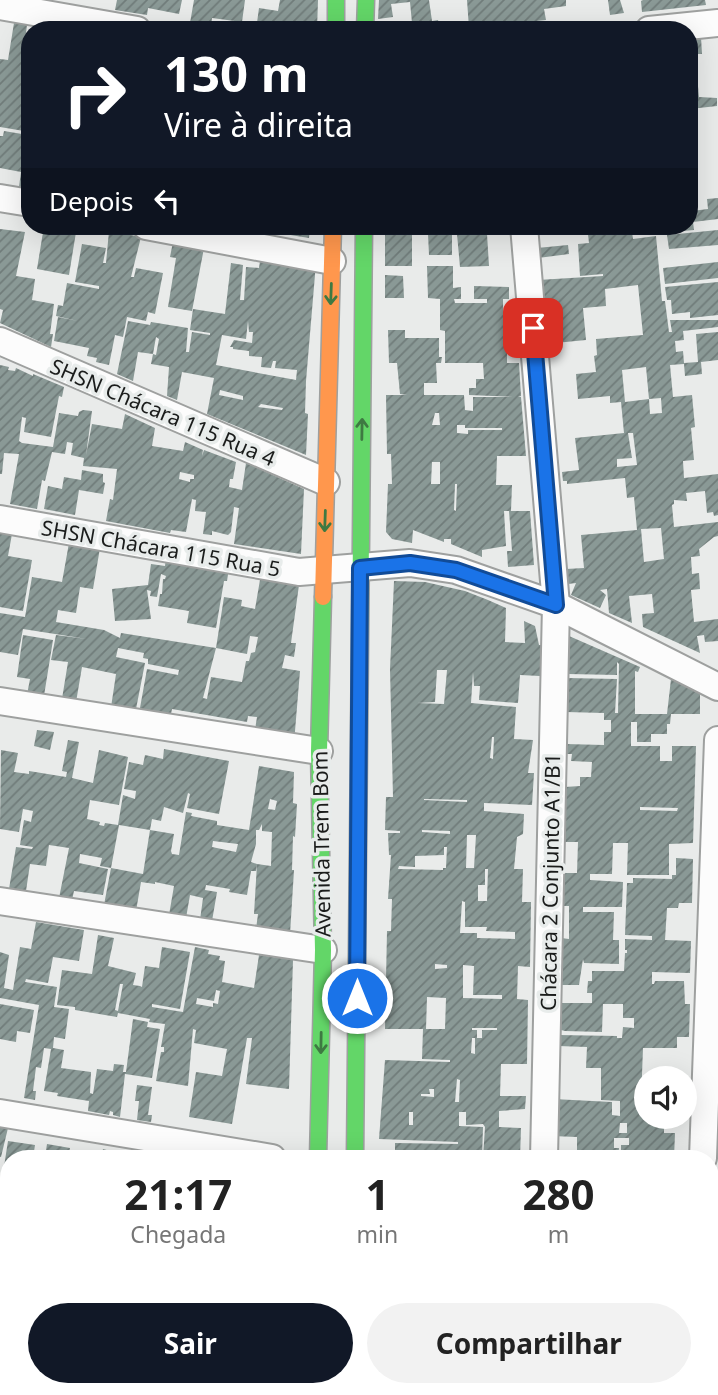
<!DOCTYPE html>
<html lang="pt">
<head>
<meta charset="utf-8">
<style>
	body { margin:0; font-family:"Noto Sans",sans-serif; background:#f2f2f2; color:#222; height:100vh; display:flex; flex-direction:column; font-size:26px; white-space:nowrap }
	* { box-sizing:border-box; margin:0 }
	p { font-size:23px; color:#767676 }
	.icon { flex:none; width:38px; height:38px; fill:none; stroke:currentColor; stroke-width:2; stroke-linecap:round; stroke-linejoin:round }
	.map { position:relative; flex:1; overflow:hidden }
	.sheet { position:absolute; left:0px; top:1150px; width:719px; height:247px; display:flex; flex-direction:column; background:#fff; border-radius:28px 28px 0 0; box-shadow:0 7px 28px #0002 }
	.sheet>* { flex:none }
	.banner { position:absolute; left:21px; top:21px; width:677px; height:214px; border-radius:28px; box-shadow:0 7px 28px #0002; background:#111827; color:#fff; overflow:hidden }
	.tools { position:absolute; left:634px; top:1066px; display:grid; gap:14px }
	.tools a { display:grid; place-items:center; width:63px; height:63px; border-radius:50%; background:#fff; box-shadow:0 7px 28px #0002; font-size:35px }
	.pin { position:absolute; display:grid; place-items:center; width:60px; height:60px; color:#fff; margin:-30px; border-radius:14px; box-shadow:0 4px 10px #0006 }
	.me { position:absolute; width:77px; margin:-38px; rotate:0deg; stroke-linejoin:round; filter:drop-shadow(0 0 5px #0008) }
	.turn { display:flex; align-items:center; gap:24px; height:147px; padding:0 28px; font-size:32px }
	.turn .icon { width:91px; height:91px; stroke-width:2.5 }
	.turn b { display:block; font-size:49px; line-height:60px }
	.then { display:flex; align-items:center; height:66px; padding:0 28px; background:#0003; gap:14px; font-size:26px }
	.eta { display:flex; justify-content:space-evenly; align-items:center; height:119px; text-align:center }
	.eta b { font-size:42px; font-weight:700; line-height:49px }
	.action { display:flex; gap:14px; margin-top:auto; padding:14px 28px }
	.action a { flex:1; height:80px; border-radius:42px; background:#111827; color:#fff; font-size:28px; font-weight:700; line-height:80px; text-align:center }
	.action a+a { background:#f2f2f2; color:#222 }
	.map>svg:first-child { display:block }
	.building { fill:url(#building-hatch); fill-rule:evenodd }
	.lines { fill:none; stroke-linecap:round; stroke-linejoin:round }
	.street-casing { stroke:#9ea09f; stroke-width:30 }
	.fast-casing { stroke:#9ea09f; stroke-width:19 }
	.slow-casing { stroke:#9ea09f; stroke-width:19 }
	.street { stroke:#fcfcfc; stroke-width:26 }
	.fast { stroke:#63d668; stroke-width:16 }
	.slow { stroke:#ff974d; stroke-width:16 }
	.oneway { stroke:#3e7942 }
	.route-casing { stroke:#114b97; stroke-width:18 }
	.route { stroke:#1a73e8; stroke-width:12 }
	.labels { text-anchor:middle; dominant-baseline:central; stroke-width:7; stroke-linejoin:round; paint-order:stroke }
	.street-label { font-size:21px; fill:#1a1c1b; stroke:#e8eceb }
</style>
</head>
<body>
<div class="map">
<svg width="718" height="1395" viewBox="0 0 718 1395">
	<defs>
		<pattern id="building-hatch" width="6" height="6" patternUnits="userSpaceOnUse" patternTransform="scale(1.75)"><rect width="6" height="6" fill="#8a9996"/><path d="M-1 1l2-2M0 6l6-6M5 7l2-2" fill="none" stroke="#707c7a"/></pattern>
	</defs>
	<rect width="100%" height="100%" fill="#e9ebea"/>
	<!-- building -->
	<g class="building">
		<path d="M117,0H182L179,14L148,8L147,15L115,10Z"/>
		<path d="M194,0H245L242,22L212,18L211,26L190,23Z"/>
		<path d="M280,0H318L317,30H256L259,8L278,11Z"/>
		<path d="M379,0H429L432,21L438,20L441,30H403V24L412,23L410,2L391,4L393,17L378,19Z"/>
		<path d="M467,0H566V6L544,9L546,20L469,28Z"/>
		<path d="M608,0H620L624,13L610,15Z"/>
		<path d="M705,0L706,5L642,12L641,1L643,0Z"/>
		<path d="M14,23L27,25L21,73L30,74V132L0,127V59L8,60Z"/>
		<path d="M701,37L702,54H695L699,97L717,98V106L690,109V38Z"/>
		<path d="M4,131L28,135L24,156H27L30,150V189L19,187L21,172L0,168V136H3Z"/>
		<path d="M718,198V219L693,222L694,230L649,234L648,226H690V202L692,211L708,209L707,199Z"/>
		<path d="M44,226H77L69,275L37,269Z"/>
		<path d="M245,226H266L265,231Z"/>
		<path d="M273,226H310L309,238L272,232Z"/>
		<path d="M394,226H484V235L487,234L489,266L460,267L457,234H452V255H429L428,234H412V266H385V234H395Z"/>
		<path d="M587,226H642L643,231L632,232L633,239L656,236L662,301H665L669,332H672L670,320H718V327L683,331L684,340L675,341L676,352L683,351L684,363L698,362L696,334L718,332V360L701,362L702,374L685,376L684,364L670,365L673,397L692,395L695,427L691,428L694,460L683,461L684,478L718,474V515L714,516L713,512L707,513L705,491L686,493L687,501L674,500V504L672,505L674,527L718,522V536L714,537L699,549L700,556L691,557L692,574L699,573L700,589L691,590L694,622L718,619V641L705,642L704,635L697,636L700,653L643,627L642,614L654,613L652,594L629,596L632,623L609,613L607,589L600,590L606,595L600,608L571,595L576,583L568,584L566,569L584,568L581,535L637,530L634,497L627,498L625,478L567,484V481H563L562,472L579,470L575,438L624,433L621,402L610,403V396L578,399L576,374L596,372L594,356L597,355L596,339L643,335L638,285L605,289L606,306L583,308L586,340L545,344L538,280L603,276V274L580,276L578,244L589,243ZM646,367L649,399L661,398L662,413L650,414L649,399L625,402L622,370ZM628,433H633L637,465L617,467V459L632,458ZM661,528L664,559L644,562L641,529Z"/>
		<path d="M0,229L25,232L16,276L35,279L32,300L54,304L50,334H53L51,347L0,323L3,310L0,309Z"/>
		<path d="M718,230V245L669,249L667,235Z"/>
		<path d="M109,231L141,237L131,277H134L136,268L163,273L155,314L148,312L146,321L127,317L123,337L115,335L109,365L96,362L97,358L87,356L89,348L54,341L58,317L78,321L56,316L58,305L63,306L67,283L99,289V286L75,282L82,244L106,248L103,263H106Z"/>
		<path d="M173,242L204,248L192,311L168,307L176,258L170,257Z"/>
		<path d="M568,245L569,254L538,258L537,248Z"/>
		<path d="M261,254L316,263L306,381L305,413L308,414L306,455L207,414L214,378L182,372L177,400L167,396L169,367L151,364L153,354L138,352L133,381L117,374L128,321L150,325L151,322L188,328L186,352H189L192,332L210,335V333L190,330L193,309L225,314L231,263L243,265L240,300H244L246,267L259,268ZM248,321L249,332H253L252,343L234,340L230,347H233V349L249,351V356L262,357L261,367L271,368L273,361H276L275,368L297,370L296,380L216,365L222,335L246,339ZM156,337L159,339L156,355L153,354ZM220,390L243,396V400L219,395ZM261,404L283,408L282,410L258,407Z"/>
		<path d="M718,262V278L665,284L663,268Z"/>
		<path d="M427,266H453V288L461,287V299H454L455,303H487V299H474V286L509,287V299H503V332H507V363H519L521,396L518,397H521L526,456H497L496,485H512L511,511H530L534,565L508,567L507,551H512L509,511H504L506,546L482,550V557L451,544V539H444V542L413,530L412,543L392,539L386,532L388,484H392L391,454H387L386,395H407L400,394L397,363H389L388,330H405V338H439V357H442L441,363H436L437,383H424V395H464L465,410L473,411V397H513L469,395V388H476V379H484L483,363H445V331L440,330V299L428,298ZM435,413H439L440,425H432ZM457,425H465V428H502V430H468V434L457,433ZM432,462H440V484H431ZM455,484H457L456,511L454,510Z"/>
		<path d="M385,275L403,276L404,298H385Z"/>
		<path d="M718,282V315L690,318V312L672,314L671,300H667L665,287Z"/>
		<path d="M0,365L9,367L8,370L15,371L16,368L33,376V374L64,387L62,397L59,396L51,437L24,432L26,418L22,417L19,441L22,443L53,447L59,413L78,416L79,412L83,410L92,411L86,455L92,424L122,429L125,414L155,428L152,446L183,451L185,442L203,450L202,456L204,450L236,462L233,479H230L229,487L242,490L246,463L304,489L301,554L234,544L239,508L234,507L231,532L228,535L212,531V535L203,534L206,512L195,511L196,500L192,499L186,532L171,530L170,533L106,521L110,499L113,500L117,469L83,466L84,458L71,455L73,443L67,442L65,454L52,452L45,481L42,480L37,509L10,504L19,454L4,453L2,474H0ZM180,472L194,475V479H190V482L179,479Z"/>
		<path d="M82,470L103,474V482L105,483L103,494L79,490L75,515L44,509L48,486L62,489L64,477L81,480Z"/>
		<path d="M0,532L12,534L8,556L32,560L23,611L0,607Z"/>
		<path d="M69,543L100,548L93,589L80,587L76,613L58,610L56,622L104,630L120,638L121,633L216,648L203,698L207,699L211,677L242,682L246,661H249L251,653L255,652L258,637L250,636L247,654L216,648L224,597L242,600L241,606L255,609L261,574L294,579L299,585L291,643H296L294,657L285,655L282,668L300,671L294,743L254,736L257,717L248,716L247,722L172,709L169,724L138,719L147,669L178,675L179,670L148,664V659L143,658L144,653L118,648L116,657L145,663L136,709L110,714L116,674L82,667L75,708L61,705L68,662L51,660L56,635L87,639L23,629L18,655L0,652V613L25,617L32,577L62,582Z"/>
		<path d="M166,557L229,568L227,581H224L216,628L187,623L189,611L158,606L160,594H162L163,579H165L166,576L161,574L157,597L150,596L151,591L147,590L151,619L115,621L112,589L148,585L151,564L165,566Z"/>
		<path d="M394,581L425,582L465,591L488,600L506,608L505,642L525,643L524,621L535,626L539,645H541L540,676L520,675L518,703L479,700L480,686H474L473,672L471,703L516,707L514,739L533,740L528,773H534L532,805L484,803V811L524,814L523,834L517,837L514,869H523L522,902H531L530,967L518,966L517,999L528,1000L527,1064H501L500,1096H526L525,1109L499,1111V1127L521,1128L520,1158H483L485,1127L483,1124L466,1125V1112H459V1126L483,1127L482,1158L395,1157V1143L458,1144V1142L379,1139L385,1060L450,1062V1060L422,1059L423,1029H385L387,931H391L392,899H388L391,855H389L388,833H400V831L385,830L386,797H393L390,669ZM437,670H447L444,704L417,703L435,702ZM492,737H494L493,759L490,758ZM424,799L467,800V802L424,800ZM422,830L450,831V834L422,832ZM467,835H476L474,868H466ZM444,847H447L446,868H443V870L398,869L399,866L415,867V856L444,855ZM485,869H488L487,901H478V885H485ZM462,901L465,902V927H487L486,931L515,932V939L477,938V933H460ZM435,964L447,965V968L435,969ZM463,965L474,966L473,995H502V999L463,998ZM427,997L446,998L445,1029H426ZM472,1028H497V1030H482V1038H475V1054L471,1053L472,1038H477V1030H472ZM457,1079L460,1080L459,1102H455ZM429,1089H434V1097L421,1096V1094H430ZM409,1112H413V1125H409Z"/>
		<path d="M23,635L53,640L43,702L26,700L30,679L17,677Z"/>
		<path d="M569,636L640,667L638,672L635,671V714H667L671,679L700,692V714H671L670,724H667V734H651V742H637V722H631V746H660V761H672V746H696L693,843L669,844V875H627L628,843H613L612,874H590V880L623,882L622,907H583V912H614L613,940H619V964L584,963L583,959L579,985H560L561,938L569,939V906H561L562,873H577L578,842H564L565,787L580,786V777H591L592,762L571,761L572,754H565V744L604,745V732H611V720H604V713L566,712V678L617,679L615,713H618L619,664L617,662V675L568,674ZM640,807L678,808L677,811L640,810Z"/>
		<path d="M37,730L54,732L50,750L34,746Z"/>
		<path d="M68,740L79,742L72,778L93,783L99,750L128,757L119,805L90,800L87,819L100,822L99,825L104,826L105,823L118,825L123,795L135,799L136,791L124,789L129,762L143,765L145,755L163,759L164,749L229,761L219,814L187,808L190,794L188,793L183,813L164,807L161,821L152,819L150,830L119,825L111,868L100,866L102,858L80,854L79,863L108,869L103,895L74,891L72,900L59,898L69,848L49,845L46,866L30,864L26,891L9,889L16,847L32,849L33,847L20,845L24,820L31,822L33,811L23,809L19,832L0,829L1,750L18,753L14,772L29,774V771L66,777L67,772L62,771Z"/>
		<path d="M259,766L294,772L293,803L297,804L295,837L293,836L292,870H294L290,934L256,929L258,914H254L257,864L271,866L272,832L262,831V824L259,830H256V844L251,862L257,864L256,871H251L247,895L229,892L230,889L206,885L205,890L217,892L212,921L200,920L203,898L190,895L186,918L169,915L174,886L155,882V884L141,882L136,911L104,905L111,868L143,874L150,830L174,834L171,851L172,854L179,855L186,812L192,813L191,816L217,821V825L249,830ZM270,799L277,801L275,810L268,809ZM213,841L238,844L236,852L212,847Z"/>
		<path d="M676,858L693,859L692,903H679L678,908H667L665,940L691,941L690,973L652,972V984H654L655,981H684L685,1004H690L689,1037H677V1048H643L641,1101H646V1116H664V1133H675L674,1158H621V1145H629V1138H614V1148H619L618,1158H577V1137L552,1136L553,1099L612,1102V1115L620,1116V1101L601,1100V1068H586L587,1047L558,1046V1035L617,1036V1038H622L623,1027L634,1028V1018H623V1004H603L602,1032L565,1031L557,1029V1003H592V993H587L588,981H592V971H624L625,953H627V950H625V939L652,940V936L625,935L627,883H633V878L672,879V875H676ZM620,1123H627V1133H619Z"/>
		<path d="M36,922L84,930L79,961L53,957L48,983L26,979L25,982L57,987L54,1007L69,1009L65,1039L54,1037L53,1048L64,1050L61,1068L91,1072L90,1093L93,1094L97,1069L113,1071L114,1064L124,1065L123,1072H126L133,1019L148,1022L147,1027L160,1029L152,1078L125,1074L120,1117L113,1115V1112L110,1111L109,1115L88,1111L89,1101L57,1096L58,1093L44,1091L51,1049L44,1048L41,1068L36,1067L33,1091H36L35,1100L24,1098L39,1005L0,998V952L9,955L4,988L13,990L20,947L31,949Z"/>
		<path d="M98,935L114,938L108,966L136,973L133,985L140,986L142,987L145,966L159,968L162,947L190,952L180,1009L152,1004V1007L183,1012L195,947L209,950L208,954L220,956L219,960L225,961L222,982L254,988L259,955L293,960L289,1089L246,1084L252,1038H247L232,1124L189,1117L196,1072L222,1076L227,1049L194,1043L196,1030L193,1029L188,1086L156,1081L161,1052H164V1047H161L165,1024L149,1022L150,1019L118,1013L117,1017L75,1010V1007L57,1005L62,970L92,974ZM120,984H123L118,1011L115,1010ZM216,990L220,991L218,1004L213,1003V1007L196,1004L197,998L214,1001Z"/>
		<path d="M0,1004L34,1010L30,1033L17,1031L16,1042L0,1039Z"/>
		<path d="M137,1085L152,1087L148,1115H152L151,1122L137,1120L139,1101H135Z"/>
		<path d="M0,1126L8,1128L1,1157H0Z"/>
		<path d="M8,1141L35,1145L33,1158H9V1174L3,1173Z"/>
		<path d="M47,1144L70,1148L68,1158H35V1155L45,1157Z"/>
		<path d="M103,1149L114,1152L113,1158H101Z"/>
		<path d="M0,1185L9,1186L7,1226L9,1227V1252L0,1250Z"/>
		<path d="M715,1186H718V1232H712Z"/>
		<path d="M0,1258L9,1259L5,1293L9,1294V1326L0,1325Z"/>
		<rect x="710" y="1263" width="8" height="33"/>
		<path d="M710,1328H718V1343L710,1342Z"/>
		<path d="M4,1370L9,1371V1388H29L28,1395H1Z"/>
		<path d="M64,1388H93L92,1395H63Z"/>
		<path d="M130,1388H143L142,1395H128Z"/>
		<path d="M166,1388H200L237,1395H161V1391L165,1392Z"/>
		<path d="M467,1389L596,1392V1395H434V1391H467Z"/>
		<path d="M385,1391L416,1392V1395H385Z"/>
	</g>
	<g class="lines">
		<!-- street casing -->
		<g class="street-casing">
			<g id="street">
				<path d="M0,6L137,30"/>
				<path d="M649,30L718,23"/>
				<path d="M0,198L30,203"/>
				<path d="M146,226L332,261"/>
				<path d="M524,226L556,605L544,1158"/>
				<path d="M0,341L326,482"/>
				<path d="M0,519L299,572L410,563L456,570L556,605L718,687"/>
				<path d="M0,701L319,751"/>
				<path d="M0,901L323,950"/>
				<path d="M0,1113L272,1158"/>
				<path d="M703,1158L718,740"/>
				<path d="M0,1336L9,1337"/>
				<path d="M710,1377H718"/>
			</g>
		</g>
		<!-- fast casing -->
		<g class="fast-casing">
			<g id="fast">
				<path d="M336,0V30"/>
				<path d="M365,30L366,0"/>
				<path d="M318,1158L323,950L319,751L323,597"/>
				<path d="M355,1158L364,226"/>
				<path d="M316,1395L317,1388"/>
			</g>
		</g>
		<!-- slow casing -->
		<g class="slow-casing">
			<g id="slow">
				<path d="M323,597L333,226"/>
				<path d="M354,1388V1395"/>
			</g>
		</g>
		<!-- street -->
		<use href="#street" class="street"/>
		<!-- fast -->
		<use href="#fast" class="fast"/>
		<!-- slow -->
		<use href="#slow" class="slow"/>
	</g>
	<!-- one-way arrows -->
	<defs><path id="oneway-shaft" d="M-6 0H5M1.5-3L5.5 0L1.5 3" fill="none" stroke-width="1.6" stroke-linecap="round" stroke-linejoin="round" transform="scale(1.75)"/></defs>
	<g class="oneway">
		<use href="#oneway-shaft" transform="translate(331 294) rotate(92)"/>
		<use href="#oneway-shaft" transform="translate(362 429) rotate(-89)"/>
		<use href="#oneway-shaft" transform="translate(325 521) rotate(92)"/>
		<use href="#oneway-shaft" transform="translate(321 1043) rotate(91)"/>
	</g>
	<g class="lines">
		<!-- route casing -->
		<g class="route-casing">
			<path id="route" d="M357,998L360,568L410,563L456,570L556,605L533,328"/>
		</g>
		<!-- route -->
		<use href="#route" class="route"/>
	</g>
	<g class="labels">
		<!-- street labels -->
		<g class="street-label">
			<text transform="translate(163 412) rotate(23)">SHSN Chácara 115 Rua 4</text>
			<text transform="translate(161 548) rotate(10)">SHSN Chácara 115 Rua 5</text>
			<text transform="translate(321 844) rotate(-91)">Avenida Trem Bom</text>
			<text transform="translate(550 882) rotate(-89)">Chácara 2 Conjunto A1/B1</text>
		</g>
	</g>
</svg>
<div class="tools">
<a><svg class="icon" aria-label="sound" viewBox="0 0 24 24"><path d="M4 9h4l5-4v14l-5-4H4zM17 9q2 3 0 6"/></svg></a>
</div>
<div class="pin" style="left:533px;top:328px;background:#d93025"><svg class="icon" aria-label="arrive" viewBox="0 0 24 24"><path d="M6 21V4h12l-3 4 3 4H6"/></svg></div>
<svg class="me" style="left:357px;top:998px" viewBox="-20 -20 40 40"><circle r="17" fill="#1a73e8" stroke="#fff" stroke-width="3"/><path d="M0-11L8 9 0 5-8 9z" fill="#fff"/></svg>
<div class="banner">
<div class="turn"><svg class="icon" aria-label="right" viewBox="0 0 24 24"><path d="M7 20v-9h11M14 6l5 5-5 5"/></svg><div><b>130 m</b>Vire à direita</div></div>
<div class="then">Depois<svg class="icon" aria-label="left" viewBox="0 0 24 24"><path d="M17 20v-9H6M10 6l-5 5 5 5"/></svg></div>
</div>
<section class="sheet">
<div class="eta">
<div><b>21:17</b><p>Chegada</p></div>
<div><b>1</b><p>min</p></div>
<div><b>280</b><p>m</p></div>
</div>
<div class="action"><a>Sair</a><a>Compartilhar</a></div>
</section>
</div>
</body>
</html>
